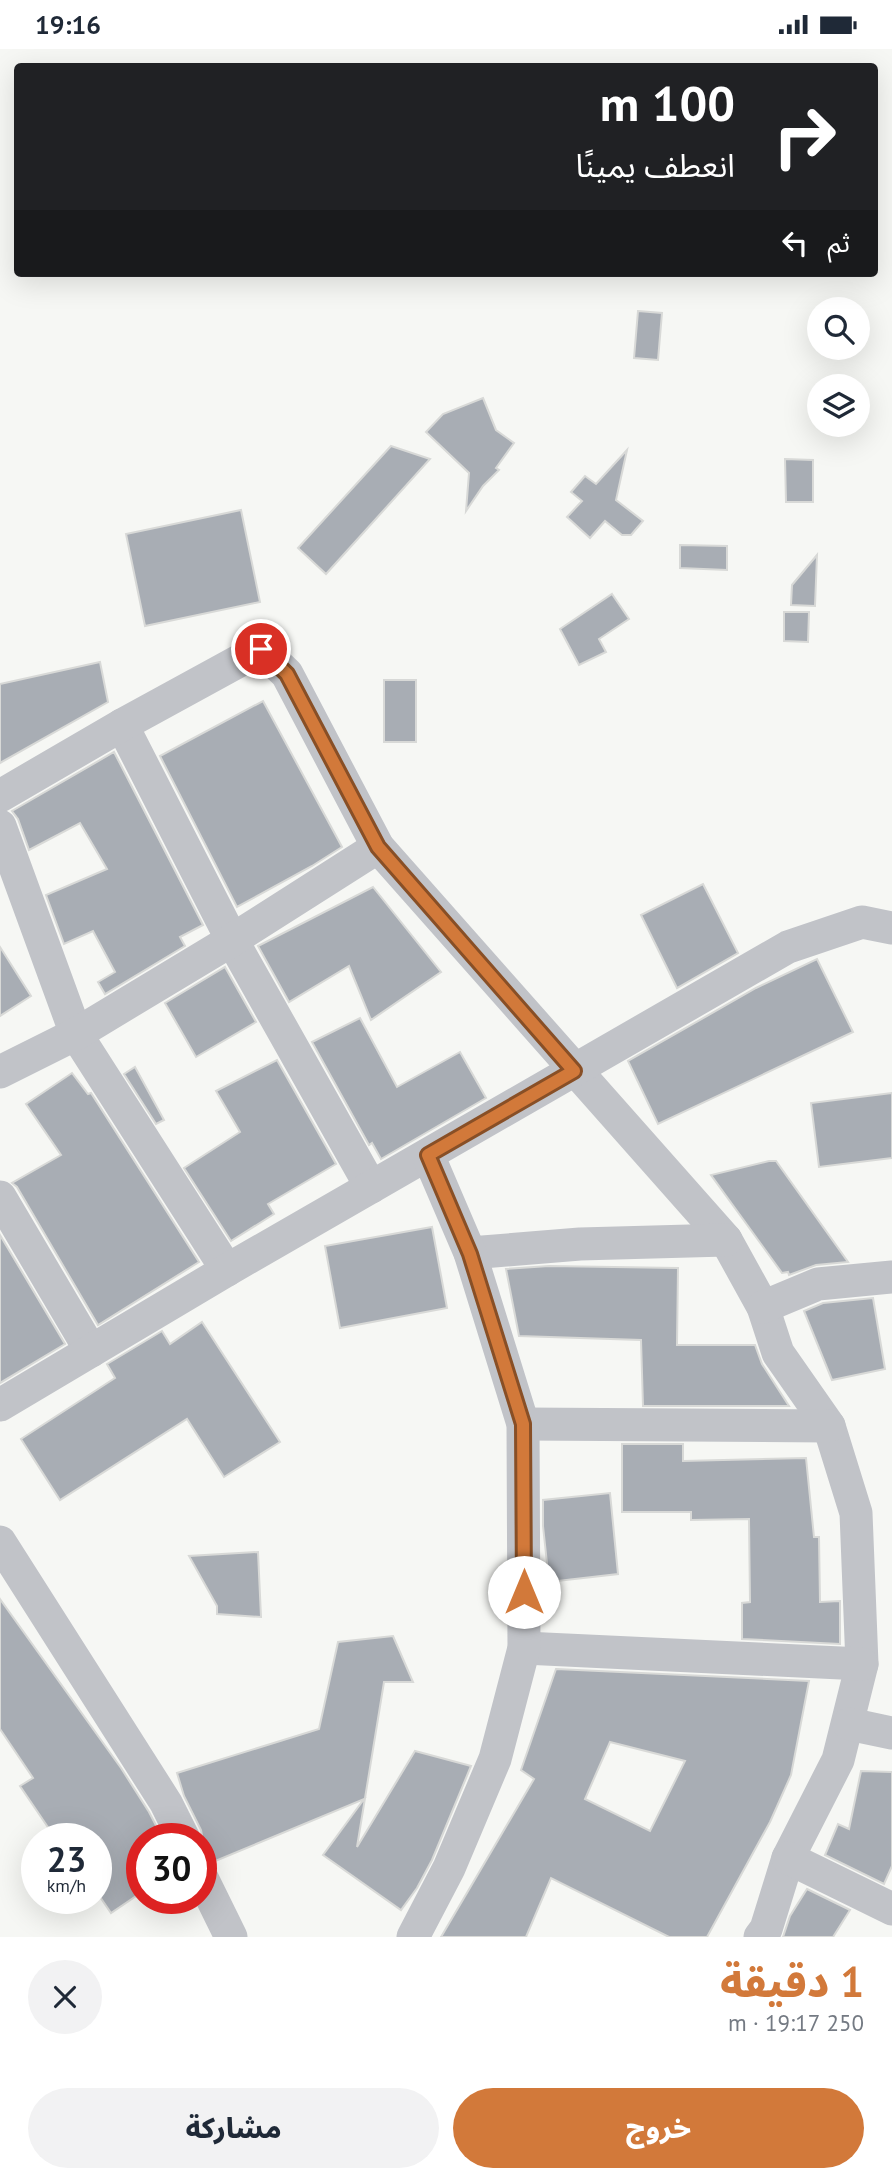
<!DOCTYPE html>
<html lang="ar">
<head>
<meta charset="utf-8">
<style>
	body { margin:0; font-family:"PT Sans","Noto Sans Arabic",sans-serif; background:#f2f2f3; color:#1f2937; direction:rtl; height:100vh; display:flex; flex-direction:column; font-size:26px; white-space:nowrap }
	* { box-sizing:border-box; margin:0 }
	p { font-size:23px; color:#747a83 }
	.icon { flex:none; width:38px; height:38px; fill:none; stroke:currentColor; stroke-width:2; stroke-linecap:round; stroke-linejoin:round }
	.map { position:relative; height:1888px; overflow:hidden; direction:ltr }
	.sheet { display:flex; flex-direction:column; background:#fff; flex:1 }
	.sheet>* { flex:none }
	.hud { position:absolute; left:14px; top:14px; width:864px; height:214px; border-radius:7px; box-shadow:0 7px 28px #0002; direction:rtl; background:#202124; color:#fff; overflow:hidden }
	.tools { position:absolute; left:807px; top:248px; display:grid; gap:14px }
	.tools a { display:grid; place-items:center; width:63px; height:63px; border-radius:50%; background:#fff; box-shadow:0 7px 28px #0002; font-size:35px }
	.speed { position:absolute; left:21px; top:1774px; display:flex; gap:14px; font-size:35px; font-weight:700; text-align:center }
	.speed>* { display:grid; place-content:center; width:91px; height:91px; border-radius:50%; background:#fff; box-shadow:0 7px 28px #0002; line-height:1 }
	.speed small { font-size:18px; font-weight:400 }
	.speed .limit { border:10px solid #d22; background:#fff; color:#111 }
	.pin { position:absolute; display:grid; place-items:center; width:60px; height:60px; color:#fff; margin:-30px; border:4px solid #fff; border-radius:50%; box-shadow:0 2px 7px #0007 }
	.me { position:absolute; width:77px; margin:-38px; rotate:0deg; stroke-linejoin:round; filter:drop-shadow(0 0 5px #0008) }
	.turn { display:flex; align-items:center; gap:24px; height:147px; padding:0 28px; font-size:32px }
	.turn .icon { width:91px; height:91px; stroke-width:2.5 }
	.turn b { display:block; font-size:49px; line-height:60px }
	.then { display:flex; align-items:center; height:66px; padding:0 28px; background:#0003; gap:14px; font-size:26px }
	.round { display:grid; place-items:center; flex:none; width:74px; height:74px; border-radius:37px; background:#f2f2f3 }
	.head { display:flex; align-items:center; justify-content:space-between; height:119px; padding:0 28px }
	h1 { font-size:42px; font-weight:800; line-height:52px; color:#d2793a }
	.action { display:flex; gap:14px; margin-top:auto; padding:14px 28px }
	.action a { flex:1; height:80px; border-radius:42px; background:#d2793a; color:#fff; font-size:28px; font-weight:800; line-height:80px; text-align:center }
	.action a+a { background:#f2f2f3; color:#1f2937 }
	.status { display:flex; justify-content:space-between; align-items:center; height:49px; padding:0 35px; background:#fff; direction:ltr }
	.status svg { height:19px; fill:currentColor }
	.map>svg:first-child { display:block }
	.building { fill:#a8adb4; stroke:#d8d9d7; stroke-width:2; fill-rule:evenodd }
	.lines { fill:none; stroke-linecap:round; stroke-linejoin:round }
	.minor { stroke:#c1c3c8; stroke-width:33 }
	.route-casing { stroke:#884f26; stroke-width:18 }
	.route { stroke:#d2793a; stroke-width:12 }
</style>
</head>
<body>
<div class="status"><b>19:16</b><svg viewBox="0 0 49 12"><path d="M0 12V9h3v3zM5 12V6h3v6zM10 12V3h3v9zM15 12V0h3v12zM26 1h20v11H26zM47 4h2v5h-2z"/></svg></div>
<div class="map">
<svg width="892" height="1888" viewBox="0 0 892 1888">
	<rect width="100%" height="100%" fill="#f6f7f4"/>
	<!-- building -->
	<g class="building">
		<path d="M638,262L662,264L658,311L634,309Z"/>
		<path d="M483,349L496,381L514,394L496,419L499,421L483,437L466,462L469,424L426,383L443,365Z"/>
		<path d="M391,397L430,410L326,525L298,499Z"/>
		<path d="M627,401L616,451L643,472L631,486H622L605,472L590,489L567,468L582,452L571,443L585,427L596,435Z"/>
		<path d="M785,410L813,411V453H786Z"/>
		<path d="M241,461L260,553L145,577L126,485Z"/>
		<path d="M680,496L727,497V521L680,519Z"/>
		<path d="M817,506L815,557L791,556L792,536Z"/>
		<path d="M612,545L629,570L599,590L606,603L579,616L560,580Z"/>
		<path d="M784,563H809L808,593L784,592Z"/>
		<path d="M100,613L108,653L0,714V635Z"/>
		<rect x="384" y="631" width="32" height="62"/>
		<path d="M263,652L342,798L312,817L237,858L160,707Z"/>
		<path d="M114,703L203,876L180,888L185,897L105,945L98,933L115,923L93,882L64,895L46,846L107,820L80,774L29,801L18,770L12,762Z"/>
		<path d="M703,835L738,904L677,939L641,866Z"/>
		<path d="M373,838L441,923L371,971L349,917L289,953L258,897Z"/>
		<path d="M0,898L31,947L0,967Z"/>
		<path d="M817,910L853,983L658,1075L628,1012L756,939Z"/>
		<path d="M225,918L256,973L196,1008L165,954Z"/>
		<path d="M360,969L397,1038L460,1003L486,1049L381,1110L372,1094L369,1096L312,993Z"/>
		<path d="M277,1011L336,1115L268,1155L274,1165L231,1192L184,1119L240,1083L216,1042Z"/>
		<path d="M135,1018L164,1071L156,1075L124,1025Z"/>
		<path d="M72,1024L88,1045L91,1044L199,1213L98,1276L17,1138L12,1134L61,1106L26,1055Z"/>
		<path d="M892,1044V1109L819,1118L811,1054Z"/>
		<path d="M769,1112H776L848,1213L816,1216L789,1226L788,1223L782,1224L711,1126Z"/>
		<path d="M432,1178L447,1259L340,1279L325,1197Z"/>
		<path d="M0,1186L65,1295L0,1334Z"/>
		<path d="M549,1217L678,1219L677,1296H755L762,1315L789,1357H643L641,1291L519,1287L506,1220Z"/>
		<path d="M873,1249L885,1320L832,1331L804,1262L823,1254Z"/>
		<path d="M202,1273L280,1393L224,1428L187,1370L60,1451L21,1390L115,1329L107,1315L162,1282L170,1295Z"/>
		<path d="M622,1395H683V1412L806,1409L814,1488H819L820,1553L840,1552V1595L742,1590V1554L750,1553L749,1470L691,1471V1463H622Z"/>
		<path d="M610,1444L618,1525L549,1533L543,1477V1451Z"/>
		<path d="M258,1503L261,1568L217,1565V1557L189,1507Z"/>
		<path d="M0,1550L121,1719L149,1763L163,1790H142V1843L111,1864L96,1842V1790H56L20,1737L33,1729L0,1680Z"/>
		<path d="M393,1587L413,1633H384L357,1798L415,1702L471,1717L432,1811L417,1839L401,1861L323,1806L364,1750L213,1813L203,1792L201,1781L184,1747L177,1724L319,1680L338,1593Z"/>
		<path d="M556,1620L809,1632L791,1726L770,1773L707,1888H669L551,1829L526,1888H441L534,1730L521,1721ZM610,1693L685,1712L650,1782L585,1750Z"/>
		<path d="M861,1722L892,1723V1817L884,1835L825,1806L838,1775L849,1780Z"/>
		<path d="M807,1840L850,1861L833,1888H783L790,1867Z"/>
	</g>
	<g class="lines">
		<!-- minor -->
		<g class="minor">
			<path d="M122,676L232,891L371,1138"/>
			<path d="M0,747L122,676L261,600L287,625L378,798L726,1191L763,1258L778,1304L829,1377L856,1464L862,1615L838,1711L788,1809L766,1880L760,1888"/>
			<path d="M0,777L76,985L227,1221"/>
			<path d="M0,1023L76,985L232,891L378,798"/>
			<path d="M0,1148L91,1302"/>
			<path d="M470,1204L580,1195L726,1191"/>
			<path d="M763,1258L818,1235L892,1228"/>
			<path d="M0,1356L227,1221L788,898L862,873L892,879"/>
			<path d="M523,1375L829,1377"/>
			<path d="M0,1493L166,1754L184,1790"/>
			<path d="M524,1599L862,1615"/>
			<path d="M849,1675L892,1684"/>
			<path d="M788,1809L892,1860"/>
			<path d="M201,1827L231,1888"/>
			<path d="M413,1888L449,1819L495,1710L524,1599L523,1375L470,1204L428,1106"/>
		</g>
	</g>
	<g class="lines">
		<!-- route casing -->
		<g class="route-casing">
			<path id="route" d="M261,600L287,625L378,798L574,1022L428,1106L470,1205L523,1375L524,1543"/>
		</g>
		<!-- route -->
		<use href="#route" class="route"/>
	</g>
</svg>
<div class="tools">
<a><svg class="icon" aria-label="search" viewBox="0 0 24 24"><circle cx="10" cy="10" r="6"/><path d="M15 15l6 6"/></svg></a>
<a><svg class="icon" aria-label="layers" viewBox="0 0 24 24"><path d="M12 4l9 5-9 5-9-5zM3 14l9 5 9-5"/></svg></a>
</div>
<div class="speed"><div>23<small>km/h</small></div><div class="limit">30</div></div>
<div class="pin" style="left:261px;top:600px;background:#d93025"><svg class="icon" aria-label="arrive" viewBox="0 0 24 24"><path d="M6 21V4h12l-3 4 3 4H6"/></svg></div>
<svg class="me" style="left:524px;top:1543px" viewBox="-20 -20 40 40"><circle r="19" fill="#fff"/><path d="M0-13L10 11 0 6-10 11z" fill="#d2793a"/></svg>
<div class="hud">
<div class="turn"><svg class="icon" aria-label="right" viewBox="0 0 24 24"><path d="M7 20v-9h11M14 6l5 5-5 5"/></svg><div><b>100 m</b>انعطف يمينًا</div></div>
<div class="then">ثم<svg class="icon" aria-label="left" viewBox="0 0 24 24"><path d="M17 20v-9H6M10 6l-5 5 5 5"/></svg></div>
</div>
</div>
<section class="sheet">
<div class="head"><div><h1>1 دقيقة</h1><p>250 m · 19:17</p></div><a class="round"><svg class="icon" aria-label="close" viewBox="0 0 24 24"><path d="M6 6l12 12M18 6L6 18"/></svg></a></div>
<div class="action"><a>خروج</a><a>مشاركة</a></div>
</section>
</body>
</html>
